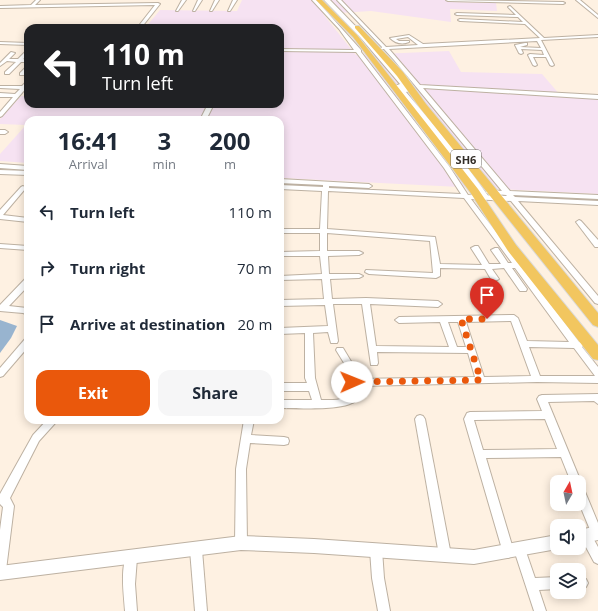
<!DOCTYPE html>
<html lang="en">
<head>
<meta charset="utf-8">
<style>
	body { margin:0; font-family:"Open Sans",sans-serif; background:#f6f6f7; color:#1f2937; height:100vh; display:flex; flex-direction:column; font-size:15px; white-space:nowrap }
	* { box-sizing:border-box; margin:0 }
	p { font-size:13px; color:#747a83 }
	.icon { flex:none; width:22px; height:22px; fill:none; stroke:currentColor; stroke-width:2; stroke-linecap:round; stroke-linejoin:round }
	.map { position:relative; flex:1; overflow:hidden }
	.details { position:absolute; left:24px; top:116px; width:260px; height:308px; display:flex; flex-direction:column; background:#fff; border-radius:12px; box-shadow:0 2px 10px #0003 }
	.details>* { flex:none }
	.hud { position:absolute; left:24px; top:24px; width:260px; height:84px; border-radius:12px; box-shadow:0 2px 10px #0003; background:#202124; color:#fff; overflow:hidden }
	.needle { width:26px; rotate:9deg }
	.fabs { position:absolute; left:550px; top:475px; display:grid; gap:8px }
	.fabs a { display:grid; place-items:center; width:36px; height:36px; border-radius:8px; background:#fff; box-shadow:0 2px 10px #0003; font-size:20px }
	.pin { position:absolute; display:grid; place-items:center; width:34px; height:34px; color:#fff; margin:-41px -17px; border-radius:50% 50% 50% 0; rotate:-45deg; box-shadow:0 0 4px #0007 }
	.pin .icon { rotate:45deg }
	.me { position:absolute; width:44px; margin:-22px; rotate:89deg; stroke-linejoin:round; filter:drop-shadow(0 0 3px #0008) }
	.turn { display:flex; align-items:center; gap:14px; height:84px; padding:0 12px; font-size:18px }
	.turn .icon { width:52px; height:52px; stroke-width:2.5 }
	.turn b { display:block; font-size:28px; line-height:34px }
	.eta { display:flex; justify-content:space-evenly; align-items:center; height:68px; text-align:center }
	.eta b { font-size:24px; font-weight:700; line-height:28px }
	.button { display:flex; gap:8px; margin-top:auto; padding:8px 12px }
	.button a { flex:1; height:46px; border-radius:12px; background:#ea580c; color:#fff; font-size:16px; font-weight:700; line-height:46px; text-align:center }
	.button a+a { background:#f6f6f7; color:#1f2937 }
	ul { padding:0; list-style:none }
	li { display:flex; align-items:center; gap:12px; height:56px; padding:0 12px }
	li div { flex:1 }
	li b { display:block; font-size:15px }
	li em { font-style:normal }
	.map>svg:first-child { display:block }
	.industrial { fill:#f6e2f2 }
	.water { fill:#98b4cf }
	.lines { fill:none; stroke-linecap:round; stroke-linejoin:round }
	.minor-casing { stroke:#bdb1a2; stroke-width:2 }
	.tertiary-casing { stroke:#bdb1a2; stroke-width:2 }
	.secondary-casing { stroke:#bdb1a2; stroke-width:2 }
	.trunk-casing { stroke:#dad9d8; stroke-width:2 }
	.minor { fill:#fff; fill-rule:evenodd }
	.tertiary { fill:#fff; fill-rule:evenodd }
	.secondary { fill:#fff; fill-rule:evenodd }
	.trunk { fill:#f2c65f; fill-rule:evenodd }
	.route { stroke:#ea580c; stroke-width:7; stroke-dasharray:0 12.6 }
	.labels { text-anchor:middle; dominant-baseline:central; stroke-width:3; stroke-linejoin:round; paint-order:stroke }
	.shield { fill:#fff; stroke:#706c68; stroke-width:1 }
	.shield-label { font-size:11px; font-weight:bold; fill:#322d27 }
</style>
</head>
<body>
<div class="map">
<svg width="598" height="611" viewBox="0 0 598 611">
	<rect width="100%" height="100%" fill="#fef1e2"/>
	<!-- industrial -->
	<path class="industrial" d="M242,0H445L449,2L496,3L497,11L450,9L451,22L371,11L323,14L356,55L449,51L461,72L542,74L561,96L598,98V194L280,178V120H28V163L0,161V154L26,125L0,124V119L21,96H28V104H280V28H145L160,10L237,11Z"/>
	<!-- water -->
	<path class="water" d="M0,320L17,326L11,338L0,353Z"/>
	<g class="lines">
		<!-- minor casing -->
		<g class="minor-casing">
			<g id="minor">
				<path d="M36,0H40L35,5L158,3L160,4L141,28H137L155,5L0,8V6L31,5Z"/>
				<path d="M182,0H186L178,11H176Z"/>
				<path d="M198,0H202L195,11H193Z"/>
				<path d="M215,0H219L212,11H210Z"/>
				<path d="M233,0H237L230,11H228Z"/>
				<path d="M312,0H316L361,50V52L449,166L468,195L507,196L506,195L487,193L486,192L489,190L502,191L394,60L384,49H381L382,47L337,0H341L386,47L418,45L408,37L396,39L399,41H409V42C402,45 395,43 390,38L409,35L423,44L540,38L525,24L460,21L458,20L460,19L523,22L518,17L457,15L455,14L457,13L516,15L508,7L510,6L544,38L598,35V37L541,40L554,65L552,66L550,65L546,57H533L537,65L535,66L533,65L528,55L530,54L544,55L542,50L521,49L523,53L521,54L519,53L515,45L525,43H527V45L520,47L541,48L537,41L389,49L420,85L598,95V99L423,88L510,191L598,195V199L513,195L515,197L598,201V205L518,201L598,296V304L595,303L511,201L471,199L579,342L582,343L583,345L582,347L598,367V383L537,382L362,386C361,391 359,397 355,401C345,411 295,408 280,408V400H312L309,391H280V383H307L305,378V333L280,334V328L328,326L325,305L280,306V300L324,299L322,279L280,280V276L322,274L320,256H280V252L320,251V233H280V229H320L322,191L280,189V185L323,187V185L280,183V179L369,184L372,186L369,188L329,186V188L461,194L444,168L356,52L280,51V49L354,50L339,29ZM328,191L464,198L512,263H508L498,248H495L491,250L501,264H489L478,246H475L471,248L482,265L440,264L435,237L327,229ZM327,233L430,241L433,273L366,270L365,272L369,274L436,278L440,276V268L485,269L492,281H495L499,279L492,269L504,268L520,291H526L527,289L512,268H515L569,342L527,341L518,318L514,315L399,317L395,320L399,323L440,322L449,347L376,346L370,304L438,307L442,304L438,301L366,298L332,299L330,279L359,278L363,276L359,274H329L328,256L359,255L363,253L359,251H327ZM333,304H362L371,365H377L378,363L377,352L468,353L475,377L356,379L352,363L343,348H337L336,350L344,363L347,383L349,385L353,387C347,402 336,400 321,400L315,378L313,333L328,332L331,343H337L338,341ZM511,321L531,376L484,377L466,322ZM448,322H458L466,347H457ZM529,347L574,348L595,376H540Z"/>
				<path d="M446,0L563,2L565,3L563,4L448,1Z"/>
				<path d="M576,0H580L598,15V18Z"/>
				<path d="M0,42L28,43V45L0,44Z"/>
				<path d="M26,51H28V55L23,59L28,60V62H21L9,74H5V72L16,62L7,61L0,66V63L11,52L15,53L9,59H18Z"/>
				<path d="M26,67H28V71L24,75H20V73Z"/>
				<path d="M26,82H28V86L2,116L0,117V112L13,97H0V93L15,94L20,89L0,88V86H22Z"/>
				<path d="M208,104H214L206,120H200Z"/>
				<path d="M0,130H5L8,132L5,134H0Z"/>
				<path d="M0,164L28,166V170L0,168Z"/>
				<path d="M0,170L28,171V175L0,174Z"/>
				<path d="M23,186L26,188L25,189L3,215L28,218V222L0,219V210L21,187Z"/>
				<path d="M579,220L581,221L598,240V247H595L576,222Z"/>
				<path d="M0,244L28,246V250L0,248Z"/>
				<path d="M25,279H28V286L9,306L27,308L28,309V315L23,313L0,311V305Z"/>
				<path d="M28,338V347L3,376L0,377V368L25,339Z"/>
				<path d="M598,394V404L594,401L548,402L581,482L580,485L583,487L598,523V539L593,538L598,547V564L594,562L580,536L582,532L586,531L590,532L593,537L579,503V482H571L561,457L486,458L514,552L512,556L508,558L504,556L464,419L467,413L470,412L542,411L537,399L539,396L542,395ZM545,419L557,449L483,450L474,420Z"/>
				<path d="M420,415L423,416L425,419L451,555L449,559L445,561L441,559L439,555L415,419L417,416Z"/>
				<path d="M47,420H58L39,441L10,498L14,506L6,570L4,574L0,576V530L3,507L0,504V494L33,435Z"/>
				<path d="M244,420H254L251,435L284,437L288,438L289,441L288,444L284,445L250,443L246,469L247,543L245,547L241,549L237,547L235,543L236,469Z"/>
				<path d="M196,544L200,546L202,550L207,611H195L190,550L192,546Z"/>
				<path d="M376,544L380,546L382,550L384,578L390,611H378L372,578L370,550L372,546Z"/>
				<path d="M520,544L524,546L535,578L557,577V589L539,590L546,611H534L514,550L516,546Z"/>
				<path d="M131,552L135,554L137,558L135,584L137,611H125C124,594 120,570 127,554Z"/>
				<path d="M579,577L586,579L588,583L586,587L579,589Z"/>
			</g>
		</g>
		<!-- tertiary casing -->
		<g class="tertiary-casing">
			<g id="tertiary">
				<path d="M598,526V540L579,544V530Z"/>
				<path d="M557,535V548H559L557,549L474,564L314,553L241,550L0,580V566L241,536L314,539L474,550Z"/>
			</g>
		</g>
		<!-- secondary casing -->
		<g class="secondary-casing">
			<path id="secondary" d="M324,0H330L364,35L410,89V91L406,92L457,153L489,197L488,199H482L451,157L395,86L400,84L360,37Z"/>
		</g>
		<!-- trunk casing -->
		<g class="trunk-casing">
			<g id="trunk">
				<path d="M316,0H322L357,35L478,189L516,245L598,345V360L593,359L508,251L470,192L353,37Z"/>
				<path d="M355,26H359L403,72L426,104L598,313V327L593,325L420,108L397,76L355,28Z"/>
			</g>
		</g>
		<!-- minor -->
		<use href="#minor" class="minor"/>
		<!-- tertiary -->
		<use href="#tertiary" class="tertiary"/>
		<!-- secondary -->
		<use href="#secondary" class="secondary"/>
		<!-- trunk -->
		<use href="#trunk" class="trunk"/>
	</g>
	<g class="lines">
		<!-- route -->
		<path class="route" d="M352,382L481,380L461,319H487"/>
	</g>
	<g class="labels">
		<!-- shield labels -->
		<rect class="shield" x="451" y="150" width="30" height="18" rx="3"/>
		<g class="shield-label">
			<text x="466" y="159">SH6</text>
		</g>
	</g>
</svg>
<div class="fabs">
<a><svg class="needle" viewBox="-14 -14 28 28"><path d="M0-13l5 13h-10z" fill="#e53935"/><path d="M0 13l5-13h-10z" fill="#747a83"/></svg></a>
<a><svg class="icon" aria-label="sound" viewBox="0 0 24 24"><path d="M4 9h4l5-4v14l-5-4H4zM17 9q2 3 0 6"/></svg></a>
<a><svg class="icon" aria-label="layers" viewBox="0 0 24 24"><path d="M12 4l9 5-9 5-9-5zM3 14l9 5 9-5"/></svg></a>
</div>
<div class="pin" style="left:487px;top:319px;background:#d93025"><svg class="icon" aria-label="arrive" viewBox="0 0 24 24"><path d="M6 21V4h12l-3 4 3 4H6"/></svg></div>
<svg class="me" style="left:352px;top:382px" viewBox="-20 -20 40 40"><circle r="19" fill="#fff"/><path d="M0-13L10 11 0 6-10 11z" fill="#ea580c"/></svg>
<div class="hud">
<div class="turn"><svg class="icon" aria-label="left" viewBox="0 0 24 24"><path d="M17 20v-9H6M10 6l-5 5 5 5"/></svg><div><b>110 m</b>Turn left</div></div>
</div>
<section class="details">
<div class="eta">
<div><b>16:41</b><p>Arrival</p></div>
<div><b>3</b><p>min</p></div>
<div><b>200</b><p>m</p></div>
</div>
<ul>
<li><svg class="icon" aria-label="left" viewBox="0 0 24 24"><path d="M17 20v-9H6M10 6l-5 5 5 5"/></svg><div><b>Turn left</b></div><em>110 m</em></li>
<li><svg class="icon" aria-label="right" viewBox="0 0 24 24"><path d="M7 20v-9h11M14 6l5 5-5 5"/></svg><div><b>Turn right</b></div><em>70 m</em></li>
<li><svg class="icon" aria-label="arrive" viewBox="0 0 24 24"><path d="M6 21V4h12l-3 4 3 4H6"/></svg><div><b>Arrive at destination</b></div><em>20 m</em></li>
</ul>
<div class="button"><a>Exit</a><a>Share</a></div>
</section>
</div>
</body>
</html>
